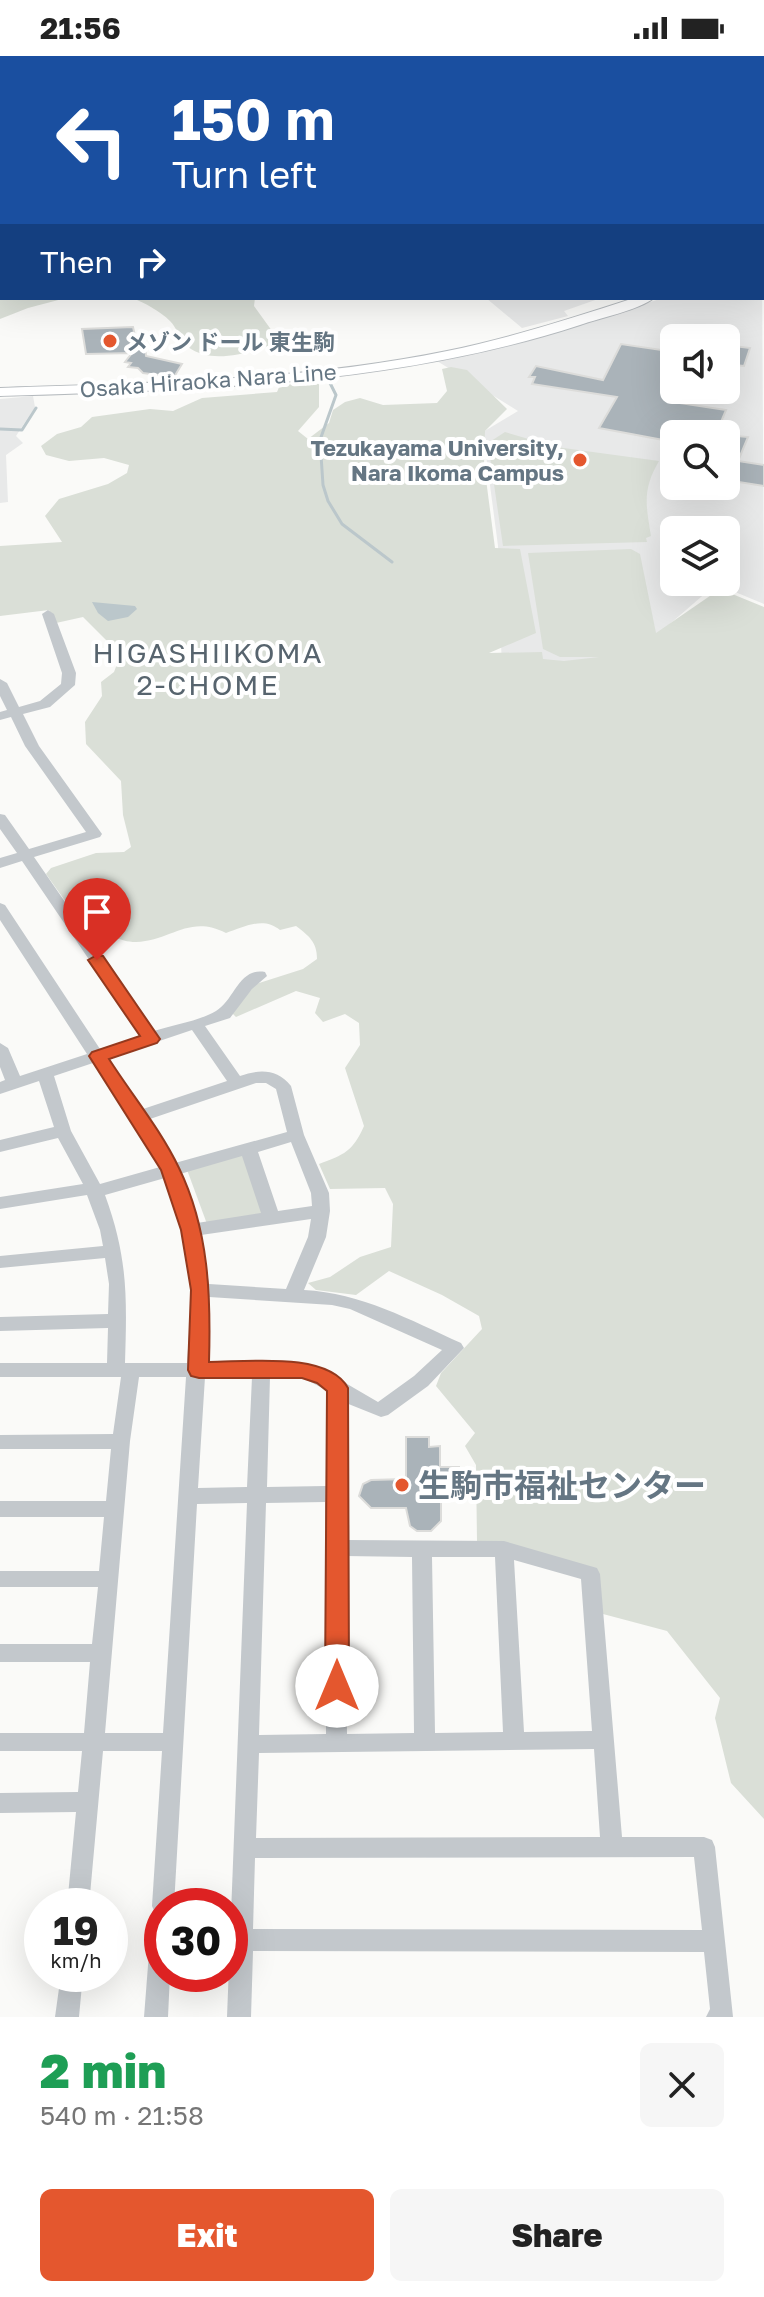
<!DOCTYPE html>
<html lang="en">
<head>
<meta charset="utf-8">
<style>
	body { margin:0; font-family:"Golos Text","Noto Sans JP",sans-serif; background:#f6f6f6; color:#222; height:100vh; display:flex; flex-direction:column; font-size:30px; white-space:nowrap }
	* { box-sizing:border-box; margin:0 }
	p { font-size:26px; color:#767676 }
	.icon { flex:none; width:44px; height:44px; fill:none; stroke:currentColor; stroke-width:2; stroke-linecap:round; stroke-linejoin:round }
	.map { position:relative; height:1961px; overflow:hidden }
	.side { display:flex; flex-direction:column; background:#fff; flex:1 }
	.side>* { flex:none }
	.top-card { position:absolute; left:0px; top:0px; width:764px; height:244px; box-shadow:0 8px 32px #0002; background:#1a4fa0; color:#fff; overflow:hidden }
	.fabs { position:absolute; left:660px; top:268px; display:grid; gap:16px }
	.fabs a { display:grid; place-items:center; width:80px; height:80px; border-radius:12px; background:#fff; box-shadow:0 8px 32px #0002; font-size:40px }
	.speed { position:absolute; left:24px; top:1832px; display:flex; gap:16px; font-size:40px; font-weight:700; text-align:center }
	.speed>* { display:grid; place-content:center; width:104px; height:104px; border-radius:50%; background:#fff; box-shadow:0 8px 32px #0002; line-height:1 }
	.speed small { font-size:20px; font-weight:400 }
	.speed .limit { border:12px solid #d22; background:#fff; color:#111 }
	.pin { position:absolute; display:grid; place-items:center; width:68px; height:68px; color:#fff; margin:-82px -34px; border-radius:50% 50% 50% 0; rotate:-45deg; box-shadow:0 0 8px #0007 }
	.pin .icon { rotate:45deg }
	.me { position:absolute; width:88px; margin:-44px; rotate:0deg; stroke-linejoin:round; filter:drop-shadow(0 0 6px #0008) }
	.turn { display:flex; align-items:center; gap:28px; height:168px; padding:0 40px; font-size:36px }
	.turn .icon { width:104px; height:104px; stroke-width:2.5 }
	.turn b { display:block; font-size:56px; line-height:68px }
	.then { display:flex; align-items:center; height:76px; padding:0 40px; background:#0003; gap:16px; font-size:30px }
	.round { display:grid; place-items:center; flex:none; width:84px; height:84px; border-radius:12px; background:#f6f6f6 }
	.overview { display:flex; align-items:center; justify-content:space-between; height:136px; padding:0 40px }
	h1 { font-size:48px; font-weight:800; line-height:60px; color:#1e9e55 }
	.action { display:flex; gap:16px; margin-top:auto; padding:16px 40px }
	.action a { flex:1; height:92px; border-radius:12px; background:#e4572e; color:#fff; font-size:32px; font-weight:800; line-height:92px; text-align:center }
	.action a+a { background:#f6f6f6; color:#222 }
	.status { display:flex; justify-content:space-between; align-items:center; height:56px; padding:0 40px; background:#fff; direction:ltr }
	.status svg { height:22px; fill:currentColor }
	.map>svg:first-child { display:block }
	.built { fill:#e8e9e9; fill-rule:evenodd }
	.green { fill:#dadfd7 }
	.water { fill:#bbc7cb }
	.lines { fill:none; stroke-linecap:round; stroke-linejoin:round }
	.stream { stroke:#bbc7cb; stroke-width:3 }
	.building { fill:#aab3b9; stroke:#dcdcda; stroke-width:2 }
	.major-casing { stroke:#b5babe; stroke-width:2 }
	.minor { fill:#c3c8cc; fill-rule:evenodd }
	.major { fill:#fff; fill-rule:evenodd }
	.route { fill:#e4572e; stroke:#94391e; stroke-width:2 }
	.poi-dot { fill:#e4572e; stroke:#fff; stroke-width:3 }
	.labels { text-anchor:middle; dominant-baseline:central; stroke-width:8; stroke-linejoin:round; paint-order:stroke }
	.far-poi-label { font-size:22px; font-weight:bold; fill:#657683; stroke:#fff; text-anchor:start }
	.far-street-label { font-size:22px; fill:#657683; stroke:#fff }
	.neighbourhood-label { font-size:28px; letter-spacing:2px; fill:#57646e; stroke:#fff }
	.near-poi-label { font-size:32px; font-weight:bold; fill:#657683; stroke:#fff; text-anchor:start }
</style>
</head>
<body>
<div class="status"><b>21:56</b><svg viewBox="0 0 49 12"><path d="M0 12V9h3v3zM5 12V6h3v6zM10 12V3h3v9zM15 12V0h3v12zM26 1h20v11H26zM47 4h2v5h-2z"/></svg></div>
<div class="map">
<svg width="764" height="1961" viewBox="0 0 764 1961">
	<rect width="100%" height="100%" fill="#fafaf8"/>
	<!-- built -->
	<g class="built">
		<path d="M762,212L764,548L716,528L626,606L502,617L498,490L483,376L518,355L437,305L525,286L663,242H762ZM674,282H726V334H674ZM674,378H726V430H674ZM674,474H726V526H674Z"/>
		<path d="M486,242H601L564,255L568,260L522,272Z"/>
		<path d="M33,340L35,351L16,380L23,387L6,399L8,446L0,447V343Z"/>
	</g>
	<!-- green -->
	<g class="green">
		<path d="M0,0H380L382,2H2V242H66L28,252L0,263Z"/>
		<path d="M132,242H255L254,250L280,286C254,295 213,310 188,291C180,284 177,272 170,265C160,255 145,247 132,242Z"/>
		<path d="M451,311L467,314L507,353L485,375L484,408L495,492L520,493L536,577L489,597L542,596L543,603L564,605L599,601H560L543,593L528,497L631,493L640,498L656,577L720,533L764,551V1763L731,1727L715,1662L720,1642L667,1575L603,1558L597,1514L477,1485L476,1409L465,1390L475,1377L436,1330L441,1317L482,1273L479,1260L442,1239L389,1215L356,1239L316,1234L308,1227L330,1221L360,1201L391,1191L393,1148L385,1132L330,1133L319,1108C344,1099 353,1095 364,1070L345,1012L360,989L359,967L345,958L323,966L315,957L320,942L296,935L236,961L231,956L256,928L303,913L317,903C317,886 309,880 296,870L280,874C263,860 245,871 226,877C189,858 171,885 136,886C116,886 111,875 88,877L46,818L51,812L96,797L124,796L131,791L123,759L121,725L86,688L85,666L102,640L101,626L114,616L122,595L107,585L83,561L56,567L49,554L0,560V490L62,486L45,460L59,443L108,428L127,417L129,409L104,402L69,405L46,399L41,390L57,378L81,371L92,361L150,353L173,355L202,342L277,336L280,329L319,327V351L298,375L308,383L329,367L333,354L345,346L360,342L383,349L437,347L447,335L442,313Z"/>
		<path d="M505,376L556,391L659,405C642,434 646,449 651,480L646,482L647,486L503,490L488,387Z"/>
		<path d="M244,1096L266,1160L207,1168L186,1111Z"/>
	</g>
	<!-- water -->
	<path class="water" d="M92,546L135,550L137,553L128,561L108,565L98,557Z"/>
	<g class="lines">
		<!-- stream -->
		<g class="stream">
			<path d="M330,327L336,339L320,384L323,429L328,445L342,468L392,506"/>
			<path d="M0,373L22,374L36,352"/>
		</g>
	</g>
	<!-- building -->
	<g class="building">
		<path d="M133,271L137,289H145L146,300L182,308L174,321L143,317L138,312L128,311L131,307L125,306L132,297L86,298L82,273Z"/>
		<path d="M665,286L674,287V334H679L673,346L726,354L716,378H674V386L599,372L617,341L532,328L535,321H529L536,310L603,324L621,288L661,294Z"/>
		<path d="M726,289L750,292L744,310L726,308Z"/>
		<path d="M726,379L748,381L738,405L764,409V430L726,424Z"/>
		<path d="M406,1381H429V1391L440,1390V1411H459V1425H441V1465L431,1475H417L410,1470L406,1452H371L359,1440L363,1428L371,1424L406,1423Z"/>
	</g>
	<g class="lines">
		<!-- major casing -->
		<g class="major-casing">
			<g id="major">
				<path d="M388,0H400L402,2H390Z"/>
				<rect x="762" y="134" width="2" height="8"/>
				<path d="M762,163L764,164V172L762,171Z"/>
				<path d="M764,201V209L762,210V202Z"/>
				<path d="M634,242H654C639,254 600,262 580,269C393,330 195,334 0,340V332C149,327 300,325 447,295C511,282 572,262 634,242Z"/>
			</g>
		</g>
		<!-- minor -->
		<g class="minor">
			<path d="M409,0H427L429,2H410Z"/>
			<path d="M509,0H534L536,2H510Z"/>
			<path d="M596,0H608L610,2H597Z"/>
			<path d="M643,0H655L657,2H644Z"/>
			<rect x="762" y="23" width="2" height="6"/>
			<path d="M762,44L764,45V51L762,50Z"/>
			<path d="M762,83L764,84V90L762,89Z"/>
			<path d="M762,112L764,113V119L762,118Z"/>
			<path d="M48,554L54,558L76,617L75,629L50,651L23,658L39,690L102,778L100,781L34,801L154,975C173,969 199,965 216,955C234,945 239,911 265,916L267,920L252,933L230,962L205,970L240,1020C260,1013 277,1013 291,1030L304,1079L329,1137L330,1155L326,1181L304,1234C361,1237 410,1264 461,1287L464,1292L428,1330L388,1359L381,1361L346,1347L345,1484L504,1485L597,1512L600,1518L622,1781H704L712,1784L715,1791L733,1961H706L710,1953L704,1896L253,1895L251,1961H227L247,1447L197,1448L174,1850H162V1860L155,1857L152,1850L162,1695H103L89,1850H67L76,1756L0,1757V1737L78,1736L82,1695H0V1677H84L90,1606H0V1588H92L98,1531H0V1515H99L104,1461H0V1445H106L111,1393H0V1379L113,1378L121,1321H0V1307H107L108,1272L0,1275V1261L108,1258L109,1228L105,1202L0,1212V1200L103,1190L100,1174L87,1139L0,1153V1141L83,1128L58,1082L0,1096V1084L54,1071L39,1025L0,1038V1026L5,1024L0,1011V987L8,992L20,1020L87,998L0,864V847L5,849L100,993L141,980L22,805L0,812V802L17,797L0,773V758L5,759L29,793L86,776L25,690L11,661L0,664V656L7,654L0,640V623L7,627L19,651L40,645L61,628L62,617L42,558ZM192,974L227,1025L140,1054L106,1003ZM93,1007L160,1111L100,1128L71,1075L54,1020ZM256,1027H266L276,1033L287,1076L175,1107L147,1064ZM291,1086L311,1137L312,1150L278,1155L258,1096ZM242,1100L261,1157L197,1167L180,1118ZM165,1122L182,1174L192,1234L187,1307H125C127,1241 128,1202 105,1139ZM311,1163L308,1181L286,1233L209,1228L201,1179ZM209,1241L332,1249L350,1253L442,1294L414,1320L378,1346L330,1318L302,1307H206ZM139,1321H186L163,1677H105L130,1385ZM205,1321H252L247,1431L198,1432ZM270,1321H301L328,1335L326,1430L267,1431ZM325,1446L326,1678L259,1679L266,1447ZM345,1500L412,1501L414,1677L347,1678ZM432,1501H495L503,1676L435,1677ZM514,1504L581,1523L592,1675L524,1676ZM594,1693L600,1781L256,1782L259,1697ZM694,1801L702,1874L253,1873L255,1802Z"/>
			<path d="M162,1861V1918H170L168,1961H144L151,1871L154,1864Z"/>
			<path d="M61,1918H83L79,1961H55Z"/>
		</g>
		<!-- major -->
		<use href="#major" class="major"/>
	</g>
	<!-- route -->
	<path class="route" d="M97,899L103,900L160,983L157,987L109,1003C132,1039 161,1074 179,1112C209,1174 211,1240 209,1306C246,1306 328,1295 348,1332L349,1630L345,1637L337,1640L328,1637L325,1630L327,1335L317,1327L302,1322H199L191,1320L188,1314L191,1234L181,1174L161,1114L89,1000L92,996L140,980L88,904Z"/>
	<!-- markers -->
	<g class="poi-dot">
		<circle cx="110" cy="285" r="8"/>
		<circle cx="580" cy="404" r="8"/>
		<circle cx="402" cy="1429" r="8"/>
	</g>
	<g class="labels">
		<!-- far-poi labels -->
		<g class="far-poi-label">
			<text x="126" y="285">メゾン ドール 東生駒</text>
			<text x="564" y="391" text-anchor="end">Tezukayama University,<tspan x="564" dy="25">Nara Ikoma Campus</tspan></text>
		</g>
		<!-- far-street labels -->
		<g class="far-street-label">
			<text transform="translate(208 324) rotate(-4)">Osaka Hiraoka Nara Line</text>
		</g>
		<!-- neighbourhood labels -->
		<g class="neighbourhood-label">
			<text x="208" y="596">HIGASHIIKOMA<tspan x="208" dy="32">2-CHOME</tspan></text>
		</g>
		<!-- near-poi labels -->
		<g class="near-poi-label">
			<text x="418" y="1429">生駒市福祉センター</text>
		</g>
	</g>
</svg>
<div class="fabs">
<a><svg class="icon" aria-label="sound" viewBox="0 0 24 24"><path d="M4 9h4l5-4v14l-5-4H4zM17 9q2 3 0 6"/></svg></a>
<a><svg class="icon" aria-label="search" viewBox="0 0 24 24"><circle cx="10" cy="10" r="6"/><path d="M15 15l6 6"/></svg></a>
<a><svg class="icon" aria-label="layers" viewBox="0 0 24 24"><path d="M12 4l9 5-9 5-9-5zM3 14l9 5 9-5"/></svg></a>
</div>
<div class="speed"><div>19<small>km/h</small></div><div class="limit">30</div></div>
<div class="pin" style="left:97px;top:904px;background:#d93025"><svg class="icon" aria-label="arrive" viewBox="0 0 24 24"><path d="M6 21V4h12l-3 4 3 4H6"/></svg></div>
<svg class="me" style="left:337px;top:1630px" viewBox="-20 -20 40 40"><circle r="19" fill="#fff"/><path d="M0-13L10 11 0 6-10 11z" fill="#e4572e"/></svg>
<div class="top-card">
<div class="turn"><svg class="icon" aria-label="left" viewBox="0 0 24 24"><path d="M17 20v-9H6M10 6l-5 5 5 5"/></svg><div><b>150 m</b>Turn left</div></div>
<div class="then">Then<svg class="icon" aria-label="right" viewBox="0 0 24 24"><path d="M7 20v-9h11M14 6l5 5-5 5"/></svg></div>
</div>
</div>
<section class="side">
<div class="overview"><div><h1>2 min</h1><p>540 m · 21:58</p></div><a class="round"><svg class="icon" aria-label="close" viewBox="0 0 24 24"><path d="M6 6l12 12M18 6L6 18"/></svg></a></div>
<div class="action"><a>Exit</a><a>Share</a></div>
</section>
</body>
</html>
